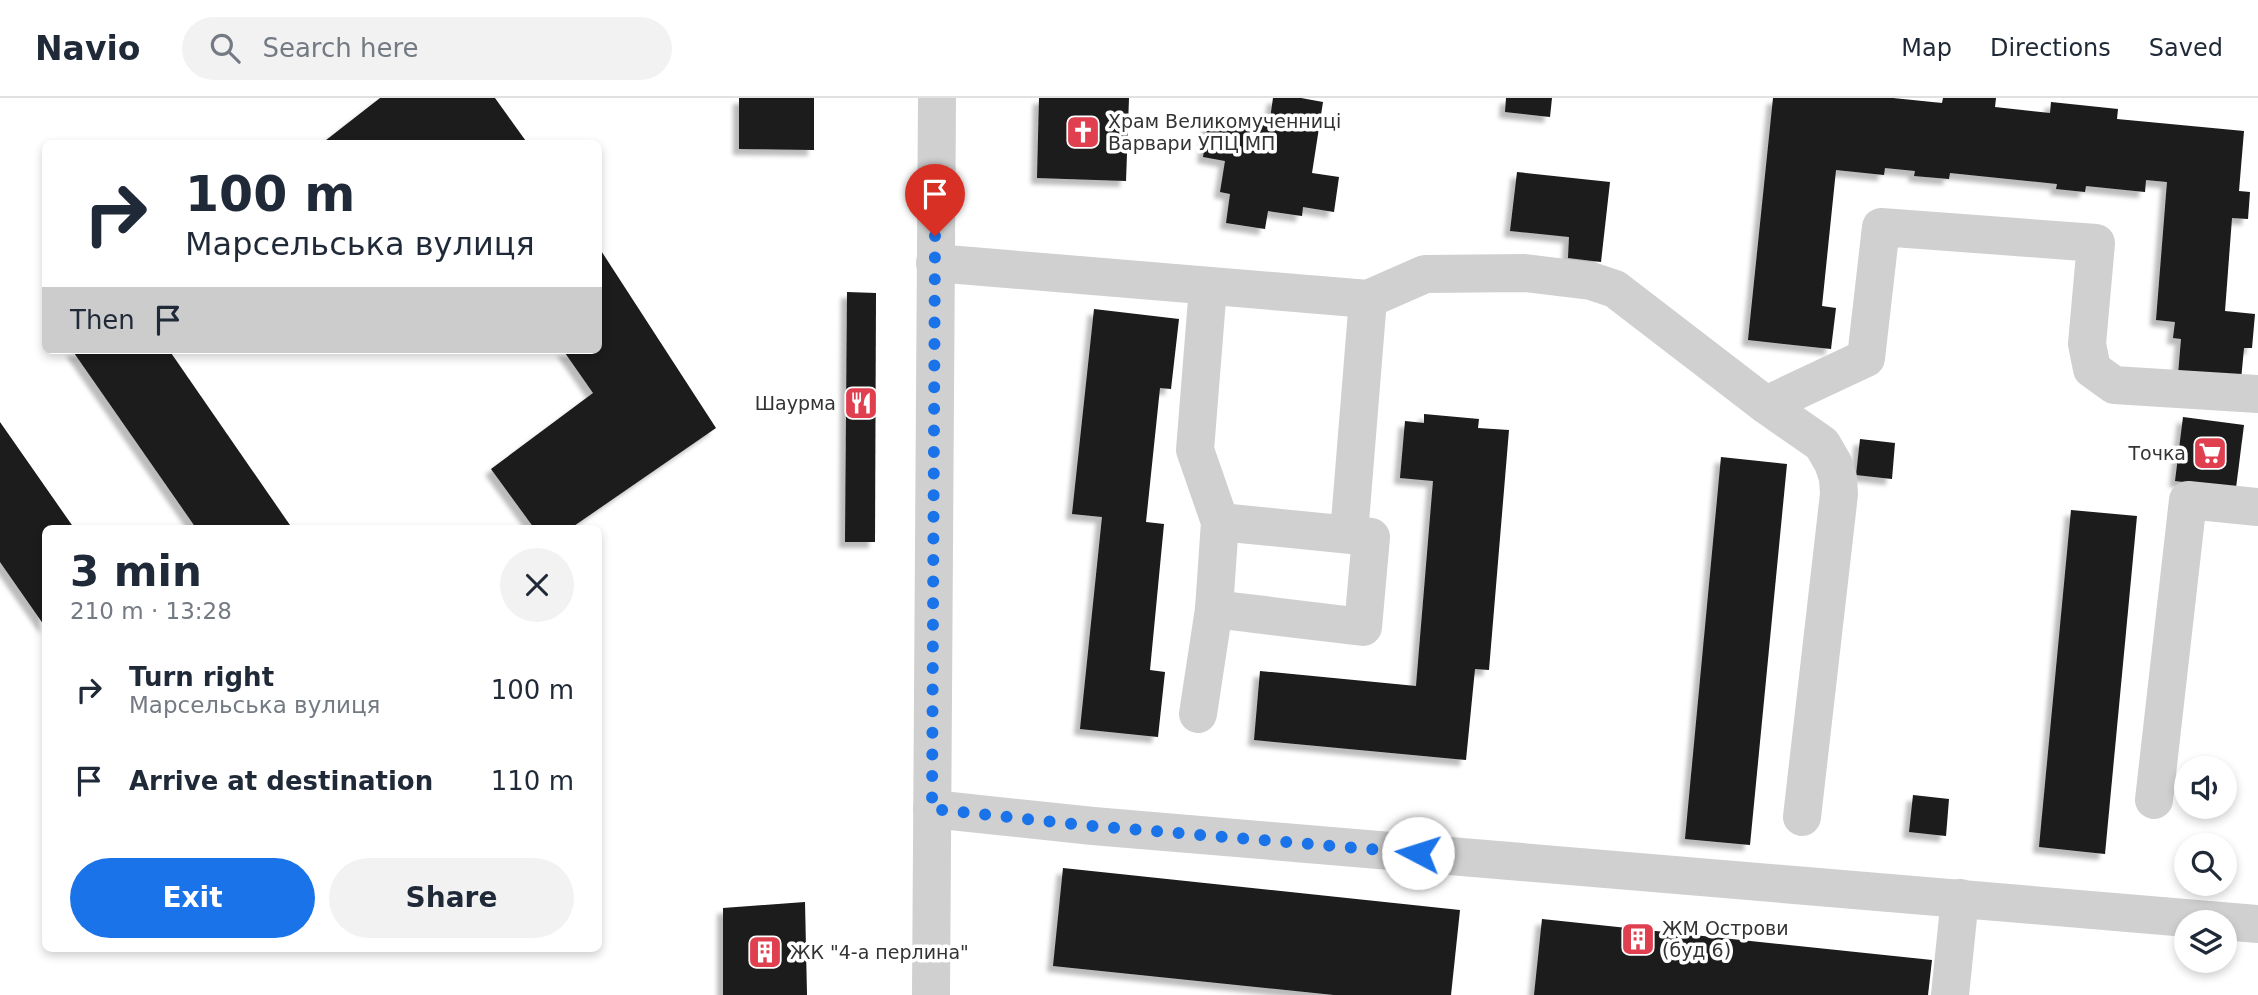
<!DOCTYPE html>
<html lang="en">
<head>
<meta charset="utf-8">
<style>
	body { margin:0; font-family:"DejaVu Sans",sans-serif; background:#f2f2f3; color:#1f2937; height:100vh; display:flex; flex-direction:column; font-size:26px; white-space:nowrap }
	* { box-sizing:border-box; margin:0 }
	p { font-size:23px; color:#747a83 }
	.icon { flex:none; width:38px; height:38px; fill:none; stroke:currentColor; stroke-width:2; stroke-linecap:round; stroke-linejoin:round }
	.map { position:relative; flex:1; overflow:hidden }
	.side { position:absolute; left:42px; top:427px; width:560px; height:427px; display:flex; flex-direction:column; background:#fff; border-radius:10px; box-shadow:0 4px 10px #0003 }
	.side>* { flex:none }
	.banner { position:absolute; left:42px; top:42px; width:560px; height:214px; border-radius:10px; box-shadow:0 4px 10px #0003; background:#fff; color:#1f2937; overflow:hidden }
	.controls { position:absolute; left:2174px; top:658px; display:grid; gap:14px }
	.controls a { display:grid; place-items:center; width:63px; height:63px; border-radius:50%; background:#fff; box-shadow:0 4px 10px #0003; font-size:35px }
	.pin { position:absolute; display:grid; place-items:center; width:60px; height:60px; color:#fff; margin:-72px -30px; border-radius:50% 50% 50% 0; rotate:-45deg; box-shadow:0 0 7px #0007 }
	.pin .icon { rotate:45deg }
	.me { position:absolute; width:77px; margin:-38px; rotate:275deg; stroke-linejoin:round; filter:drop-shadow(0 0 5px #0008) }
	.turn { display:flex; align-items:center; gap:24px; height:147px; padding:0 28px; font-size:32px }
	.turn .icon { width:91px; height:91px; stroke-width:2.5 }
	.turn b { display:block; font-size:49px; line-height:60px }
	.then { display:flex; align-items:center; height:66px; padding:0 28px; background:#0003; gap:14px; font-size:26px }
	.round { display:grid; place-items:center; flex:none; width:74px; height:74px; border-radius:37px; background:#f2f2f3 }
	.headline { display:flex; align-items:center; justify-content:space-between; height:119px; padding:0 28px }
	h1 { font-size:42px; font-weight:700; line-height:52px }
	.action { display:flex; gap:14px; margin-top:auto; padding:14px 28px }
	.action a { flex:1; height:80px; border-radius:42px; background:#1a73e8; color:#fff; font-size:28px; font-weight:700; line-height:80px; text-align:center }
	.action a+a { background:#f2f2f3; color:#1f2937 }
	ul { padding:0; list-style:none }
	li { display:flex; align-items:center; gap:21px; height:91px; padding:0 28px }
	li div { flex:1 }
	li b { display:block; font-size:26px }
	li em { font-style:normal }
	header { display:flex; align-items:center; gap:42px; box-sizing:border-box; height:98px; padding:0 35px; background:#fff; border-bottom:2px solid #e0e1e3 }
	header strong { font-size:33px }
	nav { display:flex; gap:38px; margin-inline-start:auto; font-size:24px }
	.search { width:490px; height:63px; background:#f2f2f3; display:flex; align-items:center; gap:18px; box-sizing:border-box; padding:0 24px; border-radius:38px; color:#747a83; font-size:26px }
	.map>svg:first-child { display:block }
	.building { fill:#1a1a1a; filter:url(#shadow) }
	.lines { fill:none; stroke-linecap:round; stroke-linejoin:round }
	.minor { stroke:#d0d0d0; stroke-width:38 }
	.route { stroke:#1a73e8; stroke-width:12; stroke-dasharray:0 21.6 }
	.labels { text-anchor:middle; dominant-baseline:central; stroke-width:7; stroke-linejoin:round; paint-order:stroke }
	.poi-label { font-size:19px; fill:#333; stroke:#fff; text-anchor:start }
</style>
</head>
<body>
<header>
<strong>Navio</strong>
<div class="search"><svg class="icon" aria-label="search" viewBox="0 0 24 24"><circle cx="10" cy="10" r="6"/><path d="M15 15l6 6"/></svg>Search here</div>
<nav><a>Map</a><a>Directions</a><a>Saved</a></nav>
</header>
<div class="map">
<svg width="2258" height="897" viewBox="0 0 2258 897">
	<defs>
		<filter id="shadow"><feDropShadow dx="-6" dy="6" stdDeviation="2" flood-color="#0004"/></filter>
	</defs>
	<rect width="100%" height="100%" fill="#fff"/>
	<!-- building -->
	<g class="building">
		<path d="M380,0H495L528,46H321Z"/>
		<path d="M739,0H814V52L739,51Z"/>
		<path d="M1039,0H1129L1126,83L1037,80Z"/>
		<path d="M1273,0H1301L1323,4L1312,75L1339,79L1334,114L1303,109L1302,118L1268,113L1265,131L1226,125L1230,96L1220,94L1225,63L1203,59L1208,24L1239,29L1241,17L1270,21Z"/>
		<path d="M1506,0H1552L1550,19L1505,14Z"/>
		<path d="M1773,0H1893L1942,5L1943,0H1996L1995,9L2050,15L2051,4L2118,11L2117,21L2244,33L2239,93L2250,94L2248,121L2232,120L2225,213L2255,216L2252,250H2244L2241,282L2178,277L2181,241L2173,240L2175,224L2156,222L2167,84L2146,82L2145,94L2086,88L2085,94L2056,91L2057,86L1950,75L1949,81L1914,78L1915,73L1885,70L1884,77L1836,72L1822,208L1836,210L1831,251L1748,242Z"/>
		<path d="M1517,74L1610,84L1601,164L1568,160L1569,139L1510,133Z"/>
		<path d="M598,148L716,330L571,430H534L491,371L593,295L563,252H598Z"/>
		<path d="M847,194L876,195L875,444H845Z"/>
		<path d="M1094,211L1179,221L1171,291L1160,290L1146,424L1164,426L1150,572L1165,574L1158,639L1080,631L1102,419L1072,416Z"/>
		<path d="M72,252H169L292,430H196Z"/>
		<path d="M1424,316L1479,321L1478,330L1509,332L1489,572L1475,571L1466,662L1254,642L1260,573L1416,588L1433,383L1400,380L1405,323L1424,325Z"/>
		<path d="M2183,319L2244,327L2236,390L2175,383Z"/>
		<path d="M0,324L74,430H46V530L0,464Z"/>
		<path d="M1860,341L1895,345L1892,381L1856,377Z"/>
		<path d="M1721,359L1787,366L1750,747L1685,741Z"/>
		<path d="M2071,412L2137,418L2105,756L2039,749Z"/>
		<path d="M1913,697L1949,701L1946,738L1909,734Z"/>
		<path d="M1063,770L1460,812L1451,897H1334L1053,868Z"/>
		<path d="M805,804L807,897H723V810Z"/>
		<path d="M1542,821L1932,862L1928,897H1534Z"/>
	</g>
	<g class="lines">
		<!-- minor -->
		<g class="minor">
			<path d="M935,165L1368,201L1425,176L1525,175L1591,183L1615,191L1766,307L1822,346L1833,365L1838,380L1839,396L1802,719"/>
			<path d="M1766,307L1866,260L1881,129L2096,145L2087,246L2092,271L2114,287L2258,296"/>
			<path d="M1349,436L1368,201"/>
			<path d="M1214,511L1363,529L1371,439L1220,424"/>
			<path d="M1198,616L1214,511L1220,424L1195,352L1208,189"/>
			<path d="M2154,702L2188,402L2258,409"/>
			<path d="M932,711L1093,728L2258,826"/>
			<path d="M931,897L937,0"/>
			<path d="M1950,897L1960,800"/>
		</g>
	</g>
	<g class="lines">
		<!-- route -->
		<path class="route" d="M935,138L932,711L1093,728L1418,755"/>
	</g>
	<!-- icons -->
	<defs>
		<g id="church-square" transform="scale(1.75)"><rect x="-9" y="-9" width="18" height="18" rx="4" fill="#df3f4e" stroke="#fff"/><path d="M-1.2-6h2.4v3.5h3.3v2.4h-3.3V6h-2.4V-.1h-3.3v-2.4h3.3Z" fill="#fff"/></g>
		<g id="restaurant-square" transform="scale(1.75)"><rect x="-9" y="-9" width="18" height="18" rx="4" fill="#df3f4e" stroke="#fff"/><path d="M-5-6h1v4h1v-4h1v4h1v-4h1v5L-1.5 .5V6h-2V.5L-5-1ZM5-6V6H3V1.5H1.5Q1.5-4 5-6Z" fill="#fff"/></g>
		<g id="supermarket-square" transform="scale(1.75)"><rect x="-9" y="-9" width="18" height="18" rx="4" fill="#df3f4e" stroke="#fff"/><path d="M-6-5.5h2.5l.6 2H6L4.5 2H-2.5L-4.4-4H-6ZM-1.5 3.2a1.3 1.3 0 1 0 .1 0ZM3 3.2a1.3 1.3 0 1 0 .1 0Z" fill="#fff"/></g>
		<g id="building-square" transform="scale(1.75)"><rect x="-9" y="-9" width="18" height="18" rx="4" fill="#df3f4e" stroke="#fff"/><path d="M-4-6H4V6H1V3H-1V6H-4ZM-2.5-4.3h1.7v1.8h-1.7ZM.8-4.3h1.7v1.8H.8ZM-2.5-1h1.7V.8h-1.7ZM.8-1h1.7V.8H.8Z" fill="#fff"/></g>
	</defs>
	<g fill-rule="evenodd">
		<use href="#church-square" x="1083" y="34"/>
		<use href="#restaurant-square" x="861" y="305"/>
		<use href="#supermarket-square" x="2210" y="355"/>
		<use href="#building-square" x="1638" y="841"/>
		<use href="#building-square" x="765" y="854"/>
	</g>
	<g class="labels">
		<!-- poi labels -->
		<g class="poi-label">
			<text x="1108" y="23">Храм Великомученниці<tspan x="1108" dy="22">Варвари УПЦ МП</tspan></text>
			<text x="836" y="305" text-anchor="end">Шаурма</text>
			<text x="2186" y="355" text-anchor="end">Точка</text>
			<text x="1662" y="830">ЖМ Острови<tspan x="1662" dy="22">(буд 6)</tspan></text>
			<text x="790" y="854">ЖК "4-а перлина"</text>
		</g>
	</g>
</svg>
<div class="controls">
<a><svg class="icon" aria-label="sound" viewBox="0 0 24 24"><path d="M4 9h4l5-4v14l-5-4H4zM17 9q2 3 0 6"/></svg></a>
<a><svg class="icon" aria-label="search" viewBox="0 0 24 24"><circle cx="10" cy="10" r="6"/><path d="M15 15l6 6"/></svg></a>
<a><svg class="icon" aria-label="layers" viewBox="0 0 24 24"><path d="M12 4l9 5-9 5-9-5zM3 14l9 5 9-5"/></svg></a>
</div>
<div class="pin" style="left:935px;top:138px;background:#d93025"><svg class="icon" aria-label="arrive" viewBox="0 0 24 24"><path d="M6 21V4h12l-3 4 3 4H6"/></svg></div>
<svg class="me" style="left:1418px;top:755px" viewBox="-20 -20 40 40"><circle r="19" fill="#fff"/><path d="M0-13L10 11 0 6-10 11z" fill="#1a73e8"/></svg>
<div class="banner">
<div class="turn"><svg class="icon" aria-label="right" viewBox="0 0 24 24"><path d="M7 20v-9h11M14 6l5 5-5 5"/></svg><div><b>100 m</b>Марсельська вулиця</div></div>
<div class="then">Then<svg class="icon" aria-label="arrive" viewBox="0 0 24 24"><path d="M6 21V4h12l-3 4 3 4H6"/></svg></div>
</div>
<section class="side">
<div class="headline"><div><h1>3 min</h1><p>210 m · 13:28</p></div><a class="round"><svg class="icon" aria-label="close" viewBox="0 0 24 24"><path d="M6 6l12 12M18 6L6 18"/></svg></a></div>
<ul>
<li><svg class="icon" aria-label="right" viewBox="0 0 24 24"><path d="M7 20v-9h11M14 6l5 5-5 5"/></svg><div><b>Turn right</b><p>Марсельська вулиця</p></div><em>100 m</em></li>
<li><svg class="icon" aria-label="arrive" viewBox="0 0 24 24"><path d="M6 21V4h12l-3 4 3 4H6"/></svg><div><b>Arrive at destination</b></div><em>110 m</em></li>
</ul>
<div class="action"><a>Exit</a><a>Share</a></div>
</section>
</div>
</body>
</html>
